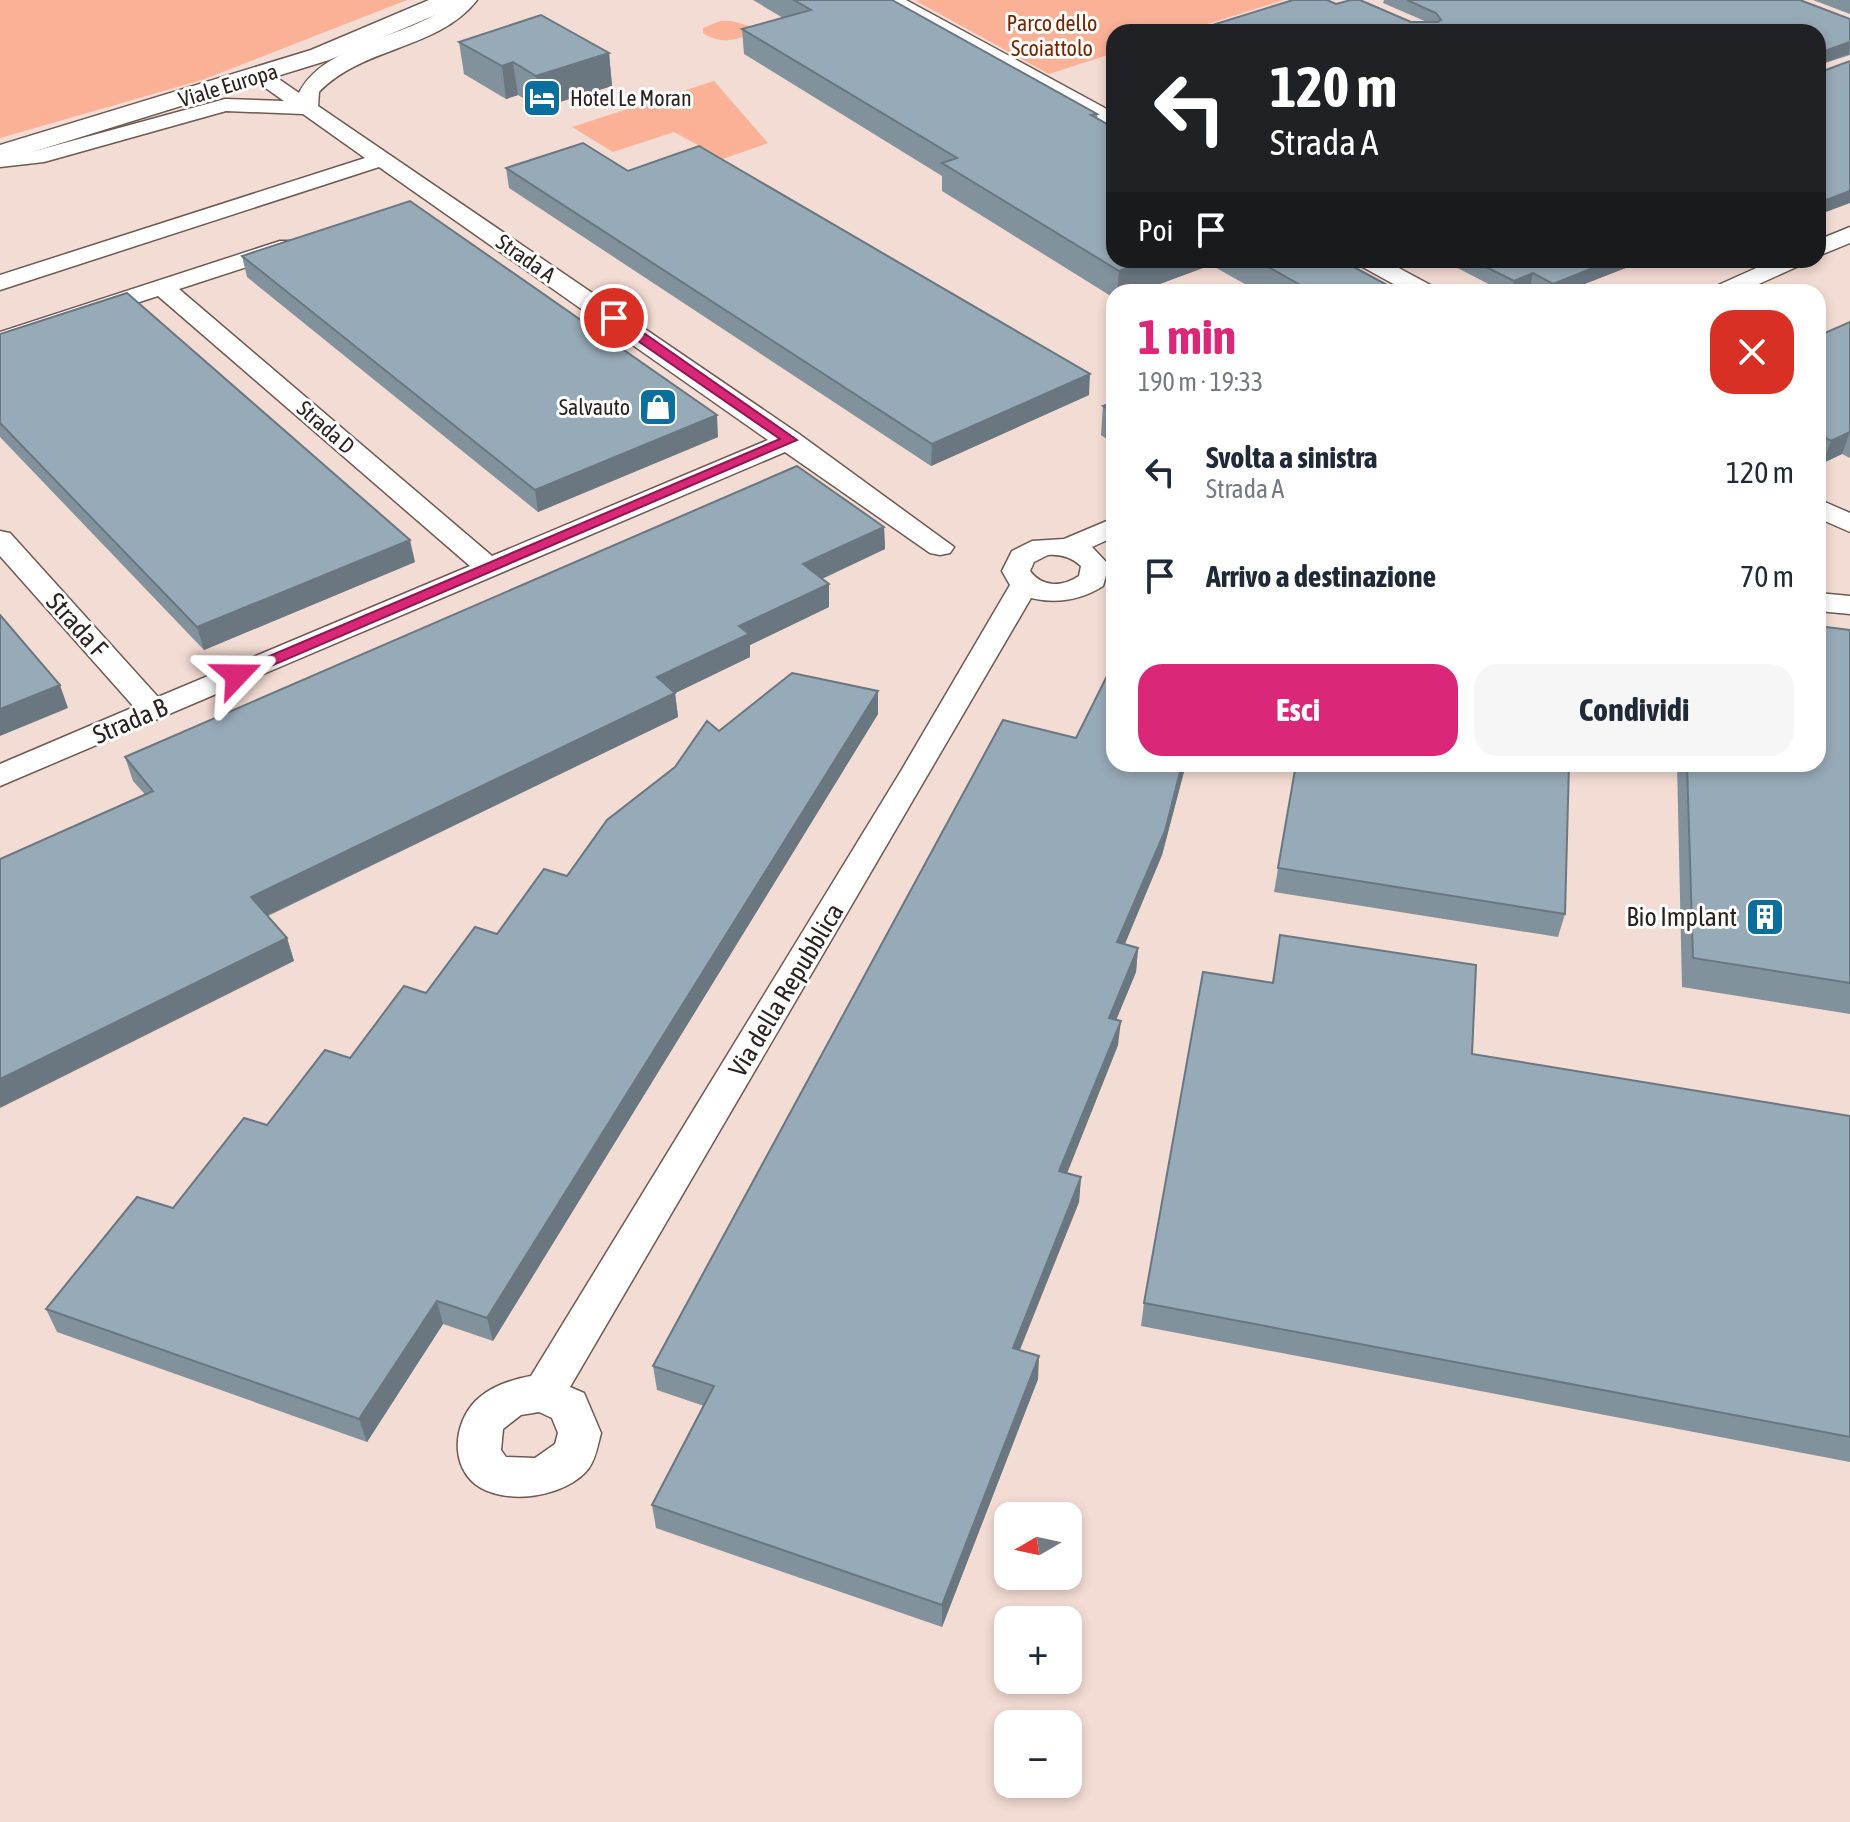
<!DOCTYPE html>
<html lang="it">
<head>
<meta charset="utf-8">
<style>
	body { margin:0; font-family:"Asap Condensed",sans-serif; background:#f6f6f7; color:#1f2937; height:100vh; display:flex; flex-direction:column; font-size:30px; white-space:nowrap }
	* { box-sizing:border-box; margin:0 }
	p { font-size:26px; color:#747a83 }
	.icon { flex:none; width:44px; height:44px; fill:none; stroke:currentColor; stroke-width:2; stroke-linecap:round; stroke-linejoin:round }
	.map { position:relative; flex:1; overflow:hidden }
	.details { position:absolute; left:1106px; top:284px; width:720px; height:488px; display:flex; flex-direction:column; background:#fff; border-radius:24px; box-shadow:0 4px 12px #0003 }
	.details>* { flex:none }
	.banner { position:absolute; left:1106px; top:24px; width:720px; height:244px; border-radius:24px; box-shadow:0 4px 12px #0003; background:#202124; color:#fff; overflow:hidden }
	.needle { width:52px; rotate:261deg }
	.tools { position:absolute; left:994px; top:1502px; display:grid; gap:16px }
	.tools a { display:grid; place-items:center; width:88px; height:88px; border-radius:16px; background:#fff; box-shadow:0 4px 12px #0003; font-size:40px }
	.pin { position:absolute; display:grid; place-items:center; width:68px; height:68px; color:#fff; margin:-34px; border:4px solid #fff; border-radius:50%; box-shadow:0 2px 8px #0007 }
	.me { position:absolute; width:88px; margin:-44px; rotate:67deg; stroke-linejoin:round; filter:drop-shadow(0 0 6px #0008) }
	.turn { display:flex; align-items:center; gap:28px; height:168px; padding:0 32px; font-size:36px }
	.turn .icon { width:104px; height:104px; stroke-width:2.5 }
	.turn b { display:block; font-size:56px; line-height:68px }
	.then { display:flex; align-items:center; height:76px; padding:0 32px; background:#0003; gap:16px; font-size:30px }
	.round { display:grid; place-items:center; flex:none; width:84px; height:84px; border-radius:24px; background:#f6f6f7 }
	.overview { display:flex; align-items:center; justify-content:space-between; height:136px; padding:0 32px }
	h1 { font-size:48px; font-weight:700; line-height:60px; color:#db2777 }
	.action { display:flex; gap:16px; margin-top:auto; padding:16px 32px }
	.action a { flex:1; height:92px; border-radius:24px; background:#db2777; color:#fff; font-size:32px; font-weight:700; line-height:92px; text-align:center }
	.action a+a { background:#f6f6f7; color:#1f2937 }
	ul { padding:0; list-style:none }
	li { display:flex; align-items:center; gap:24px; height:104px; padding:0 32px }
	li div { flex:1 }
	li b { display:block; font-size:30px }
	li em { font-style:normal }
	.map>svg:first-child { display:block }
	.green { fill:#fab196 }
	.lines { fill:none; stroke-linecap:round; stroke-linejoin:round }
	.minor-casing { stroke:#6e5a53; stroke-width:3 }
	.secondary-casing { stroke:#6e5a53; stroke-width:3 }
	.minor { fill:#fff; fill-rule:evenodd }
	.secondary { fill:#fff; fill-rule:evenodd }
	.wall { fill:#82929d }
	.shaded-wall { fill:#6a7780 }
	.building { fill:#97aab7; stroke:#6a7780; stroke-width:2 }
	.route { fill:#db2777; stroke:#8e194d; stroke-width:2 }
	.labels { text-anchor:middle; dominant-baseline:central; stroke-width:6; stroke-linejoin:round; paint-order:stroke }
	.far-park-label { font-size:22px; fill:#752600; stroke:#fff }
	.far-street-label { font-size:22px; fill:#2b221f; stroke:#fff }
	.far-poi-label { font-size:22px; fill:#2b221f; stroke:#fff; text-anchor:start }
	.street-label { font-size:26px; fill:#2b221f; stroke:#fff }
	.poi-label { font-size:26px; fill:#2b221f; stroke:#fff; text-anchor:end }
</style>
</head>
<body>
<div class="map">
<svg width="1850" height="1822" viewBox="0 0 1850 1822">
	<rect width="100%" height="100%" fill="#f3dcd3"/>
	<!-- green -->
	<g class="green">
		<path d="M0,0H407L202,80L0,138Z"/>
		<path d="M921,0H1284L1182,32H1114V53L1049,74L916,1Z"/>
		<path d="M731,21L750,26L752,30C740,43 716,43 703,33V28L720,21Z"/>
		<path d="M714,81L768,143L723,159L674,132L613,152L572,127Z"/>
	</g>
	<g class="lines">
		<!-- minor casing -->
		<g class="minor-casing">
			<g id="minor">
				<path d="M457,0H477C438,50 363,46 319,92L318,106L799,434L954,547L950,553L940,555L930,553L785,452L0,786V764L134,707L0,556V531L10,533L158,697L470,566L158,296L0,347V332L280,241H296L299,246L296,251L179,289L492,556L768,440L379,167L0,290V275L365,158L303,114L226,111L44,162L0,167V155L35,151L225,99L284,101L253,79L250,75L253,71H267L299,93C325,41 414,38 457,0Z"/>
				<path d="M883,0H906L1114,113V127Z"/>
				<path d="M1850,227V243L1818,256V240Z"/>
				<path d="M1355,260H1384L1434,287L1438,292H1408L1359,265Z"/>
				<path d="M1774,260H1805L1801,265L1741,292H1710L1714,287Z"/>
				<path d="M1818,499L1850,513V532L1818,518Z"/>
				<path d="M1114,518V537L1092,547L1109,565L1103,586C1081,600 1057,604 1031,598L570,1387L584,1393L601,1433C598,1444 596,1458 589,1468C567,1497 505,1507 475,1484C448,1462 455,1417 480,1397C493,1386 514,1379 531,1376L901,771L1010,585L1002,571L1012,551L1032,541L1064,539ZM1048,555C1061,554 1071,557 1081,566L1079,576C1062,587 1043,588 1030,571L1034,562ZM539,1412L552,1418L558,1433L555,1444L535,1458L506,1457L501,1450L503,1429L521,1415Z"/>
				<path d="M1818,593L1850,596V614L1818,611Z"/>
			</g>
		</g>
		<!-- secondary casing -->
		<g class="secondary-casing">
			<path id="secondary" d="M429,0H462L459,5L329,60L0,162V145L311,50Z"/>
		</g>
		<!-- minor -->
		<use href="#minor" class="minor"/>
		<!-- secondary -->
		<use href="#secondary" class="secondary"/>
	</g>
	<!-- wall -->
	<g class="wall">
		<path d="M753,0H892L1097,114L1114,260H1341L1400,292H1259L1211,265L1138,292H1114V298L942,191V176L744,54L742,29L783,18Z"/>
		<path d="M1384,0H1800L1850,19V55L1819,65L1818,32H1196V30L1336,4L1411,22H1427L1383,3Z"/>
		<path d="M1813,0H1850V14Z"/>
		<path d="M459,42L609,53L612,86L540,108L518,95L506,99L464,74Z"/>
		<path d="M506,168L628,171L1089,395L931,466L509,188Z"/>
		<path d="M242,256L718,437L538,512L247,277Z"/>
		<path d="M1442,260H1646L1564,292H1539L1530,287L1519,292H1504Z"/>
		<path d="M1850,322V458L1842,454L1823,463L1818,460V336Z"/>
		<path d="M0,334L415,562L204,650L0,437Z"/>
		<path d="M1114,402V444L1101,435L1103,406Z"/>
		<path d="M884,527L885,549L822,579L829,584V607L750,645V657L675,693L678,717L268,916L287,938L294,961L133,781L125,757Z"/>
		<path d="M1850,630V1014L1682,987L1677,764H1818Z"/>
		<path d="M878,691V714L493,1341L443,1324L367,1442L57,1332L46,1309L173,1208L267,1125L350,1058L567,876L675,767L719,731Z"/>
		<path d="M1114,764H1186L1162,855L1125,944L1138,948L1136,972L1116,1020L1118,1045L1067,1173L1081,1177L1079,1202L1020,1350L1038,1379L942,1627L656,1528L652,1505L704,1406L657,1390L653,1366Z"/>
		<path d="M1296,764L1565,914L1558,937L1274,892Z"/>
		<path d="M1273,983L1472,1054L1850,1116V1462L1141,1326L1144,1303Z"/>
	</g>
	<!-- shaded-wall -->
	<g class="shaded-wall">
		<path d="M1850,42L1849,54L1818,65L1819,53Z"/>
		<path d="M609,53L612,86L540,108L536,76Z"/>
		<path d="M513,62L518,95L506,99L502,66Z"/>
		<path d="M1850,191V203L1818,215V203Z"/>
		<path d="M1150,260H1212L1211,265L1138,292H1117L1119,271Z"/>
		<path d="M1613,260H1646L1564,292H1551L1553,284Z"/>
		<path d="M1533,273L1530,287L1519,292H1512L1514,281Z"/>
		<path d="M1090,374L1089,395L931,466L932,444Z"/>
		<path d="M717,415L718,437L538,512L535,490Z"/>
		<path d="M1850,432L1842,454L1823,463L1831,441Z"/>
		<path d="M884,527L885,549L804,587L803,564Z"/>
		<path d="M410,540L415,562L204,650L197,627Z"/>
		<path d="M829,584V607L750,645V657L659,701L657,677L739,626Z"/>
		<path d="M60,685L68,708L0,736V709Z"/>
		<path d="M878,691V714L493,1341L487,1318Z"/>
		<path d="M675,693L678,717L258,920L251,897Z"/>
		<path d="M1182,764H1186L1162,855L1115,967L1117,942Z"/>
		<path d="M287,938L294,961L0,1108V1079Z"/>
		<path d="M1138,948L1136,972L1107,1042L1109,1018Z"/>
		<path d="M1121,1021L1118,1045L1058,1196L1059,1171Z"/>
		<path d="M1081,1177L1079,1202L1011,1371L1013,1348Z"/>
		<path d="M437,1301L443,1324L367,1442L359,1419Z"/>
		<path d="M1039,1356L1038,1379L942,1627V1605Z"/>
	</g>
	<!-- building -->
	<g class="building">
		<path d="M794,0H892L1097,114L1091,115L1114,128V260H1150L1119,271L942,163L957,158L742,29L811,10Z"/>
		<path d="M1293,0H1327L1336,4L1351,0H1360L1411,22H1438L1441,20L1436,13L1407,0H1800L1850,19V42L1819,53V68L1823,71L1850,61V191L1818,203V32H1201L1196,30Z"/>
		<path d="M541,15L609,53L536,76L513,62L502,66L459,42Z"/>
		<path d="M583,143L628,171L699,146L1090,374L932,444L506,168Z"/>
		<path d="M410,201L717,415L535,490L242,256Z"/>
		<path d="M1256,260H1341L1400,292H1313Z"/>
		<path d="M1472,260H1613L1553,284L1533,273L1514,281Z"/>
		<path d="M127,293L410,540L197,627L0,423V334Z"/>
		<path d="M1850,322V432L1831,441L1818,434V336Z"/>
		<path d="M1114,402V413L1103,406Z"/>
		<path d="M797,466L884,527L803,564L829,584L739,626L749,634L657,677L675,693L251,897L287,938L0,1079V859L153,791L125,757Z"/>
		<path d="M0,615L60,685L0,709Z"/>
		<path d="M1818,626L1850,630V983L1693,958L1687,764H1818Z"/>
		<path d="M1114,662V764H1182L1165,831L1117,942L1138,948L1109,1018L1121,1021L1059,1171L1081,1177L1013,1348L1039,1356L942,1605L652,1505L714,1386L653,1366L1003,720L1076,738Z"/>
		<path d="M792,673L878,691L487,1318L437,1301L359,1419L46,1309L137,1197L173,1208L244,1118L267,1125L325,1050L350,1058L404,986L426,993L475,927L497,934L544,869L567,876L607,820L675,767L707,721L719,731Z"/>
		<path d="M1296,764H1569L1565,914L1278,868Z"/>
		<path d="M1280,935L1476,965L1472,1054L1850,1116V1437L1144,1303L1203,972L1273,983Z"/>
	</g>
	<!-- route -->
	<path class="route" d="M609,315H618L797,440L243,678H232V672L780,439L609,321Z"/>
	<!-- icons -->
	<defs>
		<g id="hotel-square" transform="scale(2)"><rect x="-9" y="-9" width="18" height="18" rx="4" fill="#0b6f9d" stroke="#fff"/><path d="M-6-4.5h1.5V1H6V5H4.5V3h-9V5H-6ZM-4 0a1.8 1.8 0 1 1 3.6 0ZM.5 0V-2.5h3Q6-2.5 6 0Z" fill="#fff"/></g>
		<g id="shop-square" transform="scale(2)"><rect x="-9" y="-9" width="18" height="18" rx="4" fill="#0b6f9d" stroke="#fff"/><path d="M-5-2.5h2.3a2.7 3.5 0 0 1 5.4 0H5L5.5 6h-11ZM-1.5-2.5h3a1.5 2.3 0 0 0-3 0Z" fill="#fff"/></g>
		<g id="building-square" transform="scale(2)"><rect x="-9" y="-9" width="18" height="18" rx="4" fill="#0b6f9d" stroke="#fff"/><path d="M-4-6H4V6H1V3H-1V6H-4ZM-2.5-4.3h1.7v1.8h-1.7ZM.8-4.3h1.7v1.8H.8ZM-2.5-1h1.7V.8h-1.7ZM.8-1h1.7V.8H.8Z" fill="#fff"/></g>
	</defs>
	<g fill-rule="evenodd">
		<use href="#hotel-square" x="542" y="98"/>
		<use href="#shop-square" x="658" y="407"/>
		<use href="#building-square" x="1765" y="917"/>
	</g>
	<g class="labels">
		<!-- far-park labels -->
		<g class="far-park-label">
			<text x="1052" y="23">Parco dello<tspan x="1052" dy="25">Scoiattolo</tspan></text>
		</g>
		<!-- far-street labels -->
		<g class="far-street-label">
			<text transform="translate(228 85) rotate(-17)">Viale Europa</text>
			<text transform="translate(526 258) rotate(35)">Strada A</text>
			<text transform="translate(326 427) rotate(41)">Strada D</text>
		</g>
		<!-- far-poi labels -->
		<g class="far-poi-label">
			<text x="570" y="98">Hotel Le Moran</text>
			<text x="630" y="407" text-anchor="end">Salvauto</text>
		</g>
		<!-- street labels -->
		<g class="street-label">
			<text transform="translate(77 625) rotate(48)">Strada F</text>
			<text transform="translate(130 721) rotate(-23)">Strada B</text>
			<text transform="translate(786 990) rotate(-59)">Via della Repubblica</text>
		</g>
		<!-- poi labels -->
		<g class="poi-label">
			<text x="1737" y="917">Bio Implant</text>
		</g>
	</g>
</svg>
<div class="tools">
<a><svg class="needle" viewBox="-14 -14 28 28"><path d="M0-13l5 13h-10z" fill="#e53935"/><path d="M0 13l5-13h-10z" fill="#747a83"/></svg></a>
<a>+</a>
<a>−</a>
</div>
<div class="pin" style="left:614px;top:318px;background:#d93025"><svg class="icon" aria-label="arrive" viewBox="0 0 24 24"><path d="M6 21V4h12l-3 4 3 4H6"/></svg></div>
<svg class="me" style="left:237px;top:675px" viewBox="-20 -20 40 40"><path d="M0-17L14 15 0 8-14 15z" fill="#db2777" stroke="#fff" stroke-width="4"/></svg>
<div class="banner">
<div class="turn"><svg class="icon" aria-label="left" viewBox="0 0 24 24"><path d="M17 20v-9H6M10 6l-5 5 5 5"/></svg><div><b>120 m</b>Strada A</div></div>
<div class="then">Poi<svg class="icon" aria-label="arrive" viewBox="0 0 24 24"><path d="M6 21V4h12l-3 4 3 4H6"/></svg></div>
</div>
<section class="details">
<div class="overview"><div><h1>1 min</h1><p>190 m · 19:33</p></div><a class="round" style="background:#d93025;color:#fff"><svg class="icon" aria-label="close" viewBox="0 0 24 24"><path d="M6 6l12 12M18 6L6 18"/></svg></a></div>
<ul>
<li><svg class="icon" aria-label="left" viewBox="0 0 24 24"><path d="M17 20v-9H6M10 6l-5 5 5 5"/></svg><div><b>Svolta a sinistra</b><p>Strada A</p></div><em>120 m</em></li>
<li><svg class="icon" aria-label="arrive" viewBox="0 0 24 24"><path d="M6 21V4h12l-3 4 3 4H6"/></svg><div><b>Arrivo a destinazione</b></div><em>70 m</em></li>
</ul>
<div class="action"><a>Esci</a><a>Condividi</a></div>
</section>
</div>
</body>
</html>
